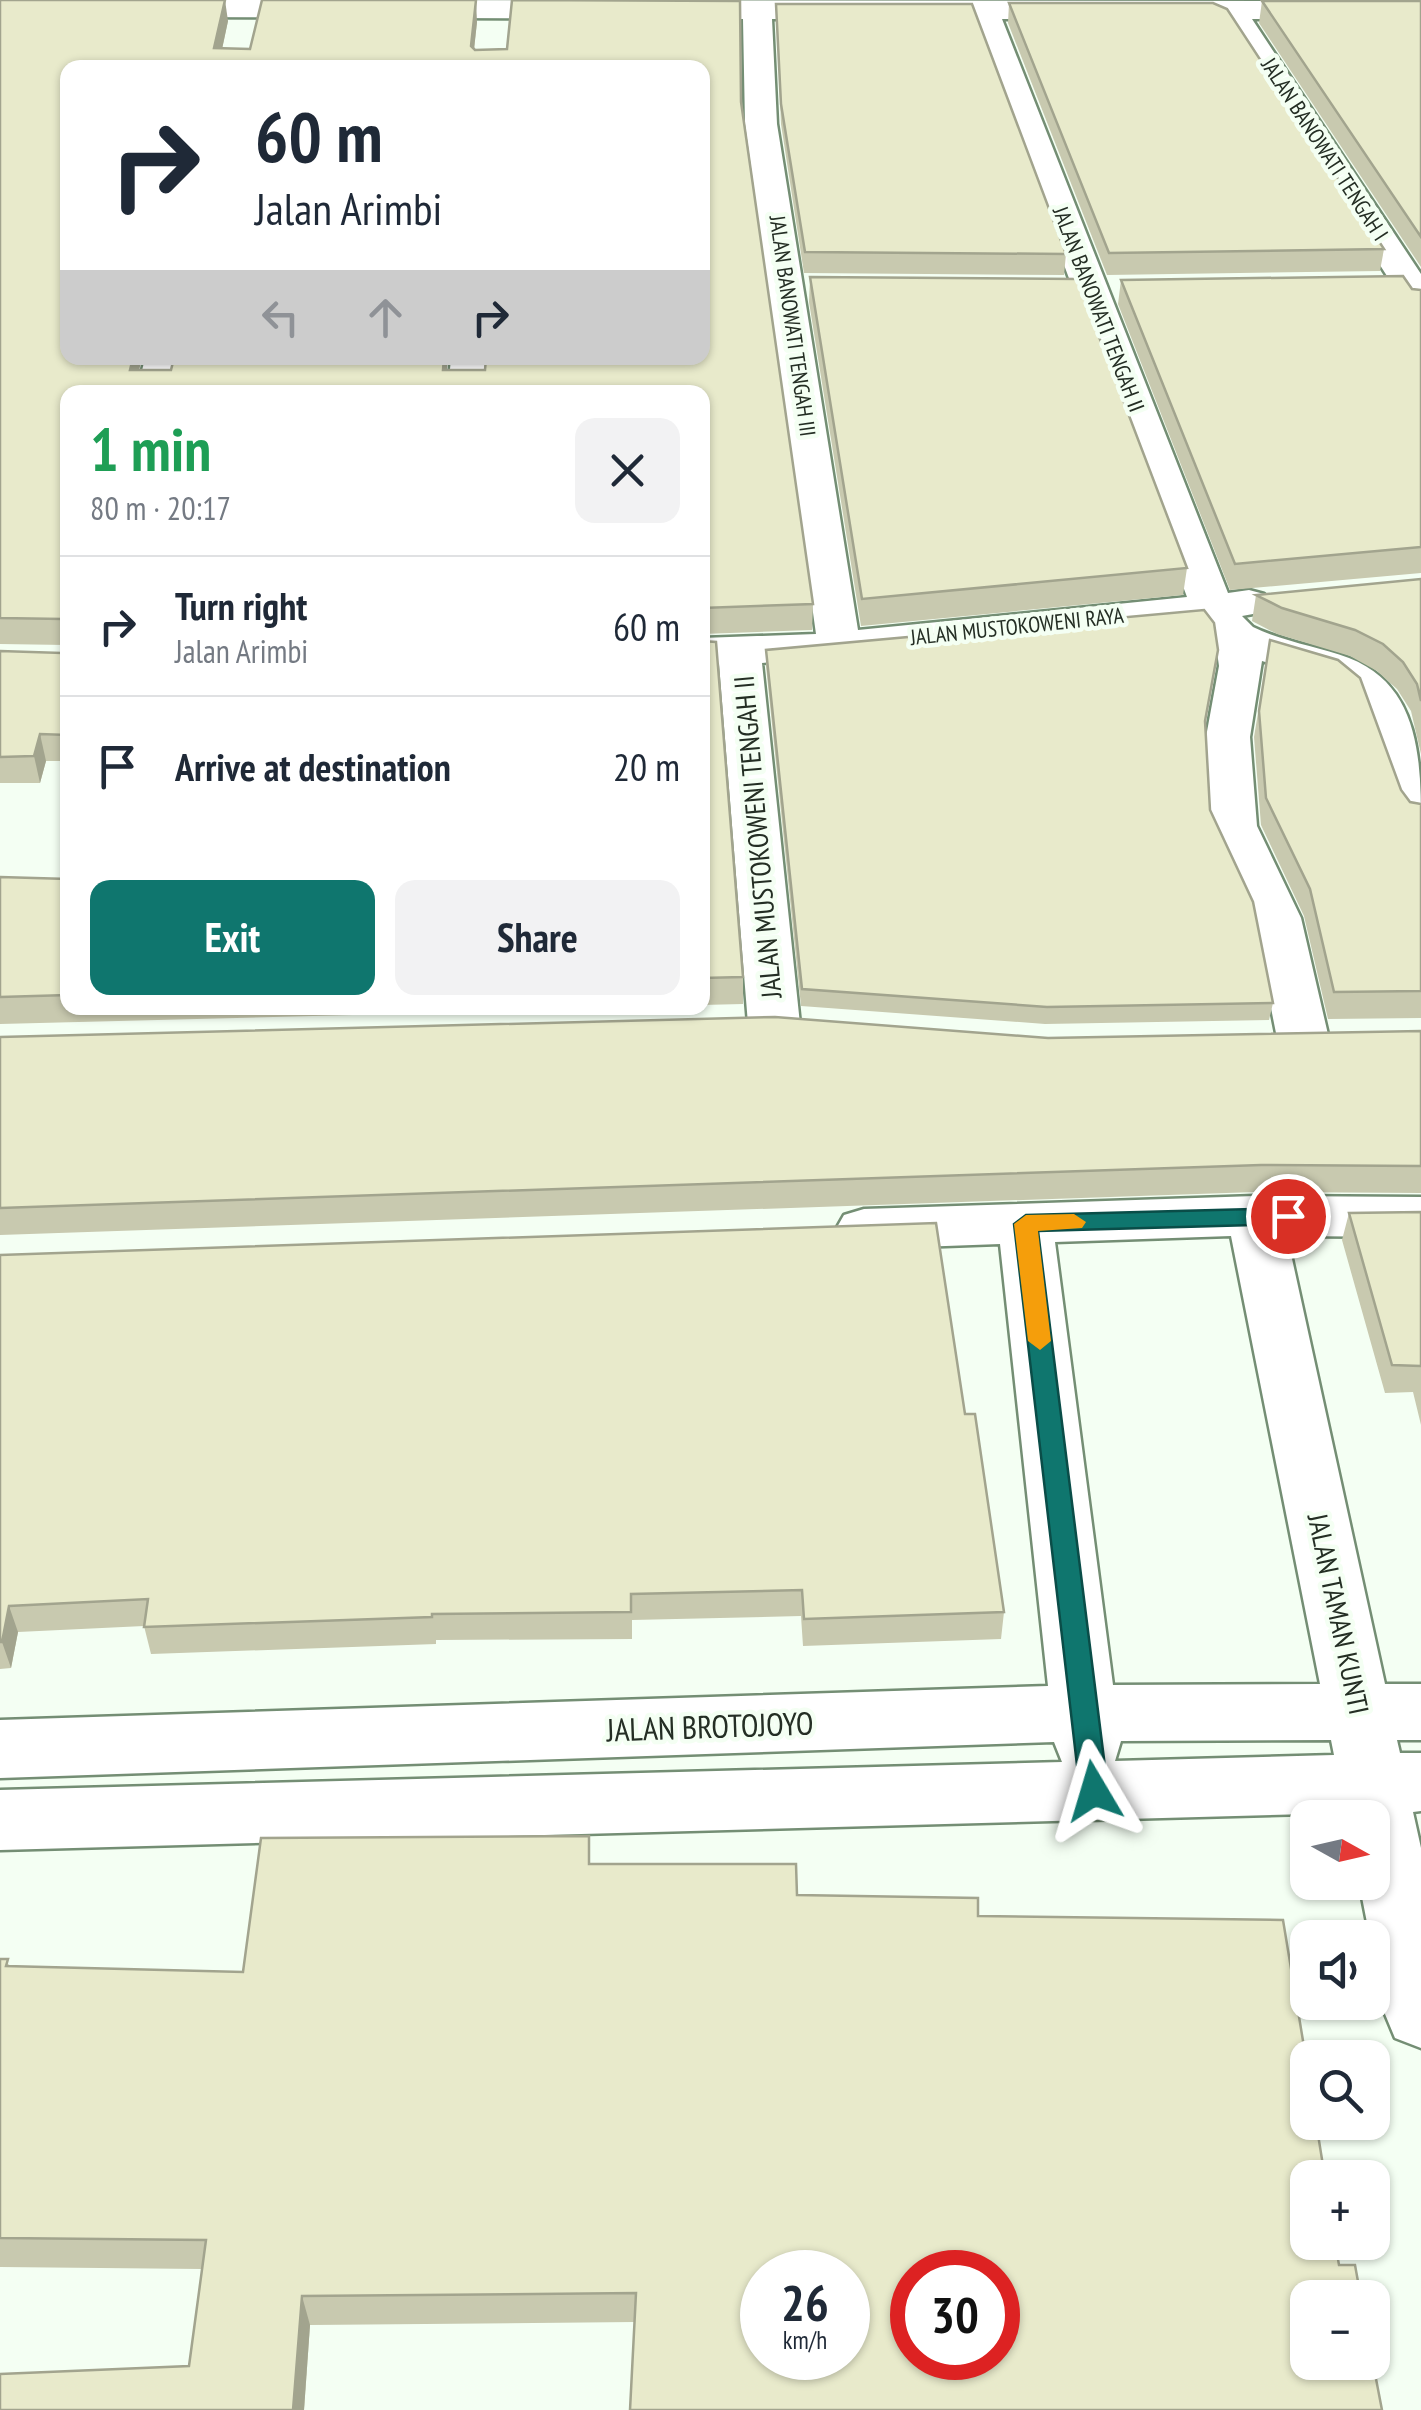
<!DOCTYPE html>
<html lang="en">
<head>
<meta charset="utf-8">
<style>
	body { margin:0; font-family:"PT Sans Narrow",sans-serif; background:#f2f2f3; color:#1f2937; height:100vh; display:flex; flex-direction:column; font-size:38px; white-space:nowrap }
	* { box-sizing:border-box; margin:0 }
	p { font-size:32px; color:#747a83 }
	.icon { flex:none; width:55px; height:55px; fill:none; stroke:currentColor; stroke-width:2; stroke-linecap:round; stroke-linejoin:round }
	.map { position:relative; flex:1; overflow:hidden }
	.sheet { position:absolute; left:60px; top:385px; width:650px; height:630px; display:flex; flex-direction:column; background:#fff; border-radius:20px; box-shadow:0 2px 8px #0004 }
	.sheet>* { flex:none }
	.guide { position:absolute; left:60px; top:60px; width:650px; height:305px; border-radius:20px; box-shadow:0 2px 8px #0004; background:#fff; color:#1f2937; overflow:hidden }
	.needle { width:65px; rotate:98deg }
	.controls { position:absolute; left:1290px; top:1800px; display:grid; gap:20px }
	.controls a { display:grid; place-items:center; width:100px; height:100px; border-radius:20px; background:#fff; box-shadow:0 2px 8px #0004; font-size:50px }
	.speed { position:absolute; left:740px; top:2250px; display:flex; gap:20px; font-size:50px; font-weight:700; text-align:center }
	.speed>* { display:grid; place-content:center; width:130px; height:130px; border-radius:50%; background:#fff; box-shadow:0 2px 8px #0004; line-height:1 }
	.speed small { font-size:25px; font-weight:400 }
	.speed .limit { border:15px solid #d22; background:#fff; color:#111 }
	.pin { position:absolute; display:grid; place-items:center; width:85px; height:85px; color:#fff; margin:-42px; border:5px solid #fff; border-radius:50%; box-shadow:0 2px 10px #0007 }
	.me { position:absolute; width:110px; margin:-55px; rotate:353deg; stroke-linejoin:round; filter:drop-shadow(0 0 8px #0008) }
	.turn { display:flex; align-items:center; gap:35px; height:210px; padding:0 30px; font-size:45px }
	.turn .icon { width:130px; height:130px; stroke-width:2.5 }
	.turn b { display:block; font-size:70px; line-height:85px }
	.lanes { display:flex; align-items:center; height:95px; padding:0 30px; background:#0003; justify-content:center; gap:50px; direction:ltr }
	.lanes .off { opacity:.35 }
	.round { display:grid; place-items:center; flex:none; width:105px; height:105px; border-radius:20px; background:#f2f2f3 }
	.head { display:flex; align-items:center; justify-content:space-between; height:170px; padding:0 30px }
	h1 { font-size:60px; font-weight:600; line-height:75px; color:#1e9e55 }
	.action { display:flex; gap:20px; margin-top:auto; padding:20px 30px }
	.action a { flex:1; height:115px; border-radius:20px; background:#0f766e; color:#fff; font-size:40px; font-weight:600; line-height:115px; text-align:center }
	.action a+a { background:#f2f2f3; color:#1f2937 }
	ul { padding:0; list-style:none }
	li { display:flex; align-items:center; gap:30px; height:140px; padding:0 30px; border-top:2px solid #e0e1e3 }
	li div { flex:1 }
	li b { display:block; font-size:38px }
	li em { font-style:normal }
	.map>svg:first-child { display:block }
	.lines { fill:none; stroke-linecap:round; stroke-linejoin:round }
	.minor-casing { stroke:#748e74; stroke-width:5 }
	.minor { fill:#fff; fill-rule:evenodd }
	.wall { fill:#c8c9af; fill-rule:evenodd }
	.shaded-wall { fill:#a2a48e }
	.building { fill:#e8eacb; stroke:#a2a48e; stroke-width:2.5; fill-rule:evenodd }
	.route { fill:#0f766e; stroke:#0a4d48; stroke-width:2.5 }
	.slow { fill:#f59e0b }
	.labels { text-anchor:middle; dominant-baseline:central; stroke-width:9; stroke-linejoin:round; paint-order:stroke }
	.far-street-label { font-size:22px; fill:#242e24; stroke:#f4fff3 }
	.street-label { font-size:28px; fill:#242e24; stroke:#f4fff3 }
	.near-street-label { font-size:32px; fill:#242e24; stroke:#f4fff3 }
</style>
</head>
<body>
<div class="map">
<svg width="1421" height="2410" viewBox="0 0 1421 2410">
	<rect width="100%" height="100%" fill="#f4fff3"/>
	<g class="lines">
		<!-- minor casing -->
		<g class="minor-casing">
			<g id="minor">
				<path d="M151,0L1421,1V19H1252L1421,274V312L1408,309L1403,301L1227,26L1211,19H1002L1228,593L1249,590L1264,594L1270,603L1264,612L1242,616L1253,627C1284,642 1317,646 1349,658C1421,686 1421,762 1421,829L1405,825L1398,815L1358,702L1334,683L1262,661L1250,737L1257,826L1301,918L1330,1043L1322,1055L1304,1060L1286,1055L1278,1043L1253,918L1211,826L1206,737L1219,666L1215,638L1202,620L762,663L800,1024L792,1036L774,1041L756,1036L748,1024L719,664H702V638L816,634L745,124L743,19L154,17L144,14L139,8ZM772,19H973L1187,597L858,630L777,124Z"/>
				<path d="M145,358H181L173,392H137Z"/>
				<path d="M451,358H487L484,392H448Z"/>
				<path d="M1255,1196L1421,1197V1237L1287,1236L1385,1684H1421V1740H1397L1400,1753H1421V1811L1413,1812L1421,1848V2048L1395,2038L1385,2014L1359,1882H1372V1818H1346L1345,1813L0,1850V1790L1062,1762L1054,1742L0,1778V1720L1048,1686L1000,1244L864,1249L844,1243L836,1229L844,1215L864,1209ZM1231,1236L1320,1684L1113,1685L1055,1242ZM1331,1740L1334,1755L1115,1761L1121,1741Z"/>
			</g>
		</g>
		<!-- minor -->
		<use href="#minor" class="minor"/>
	</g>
	<!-- wall -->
	<g class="wall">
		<path d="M0,0L228,21L222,49H250L477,22L474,49L741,102L813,604L812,630L702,634V392H68V761H46L40,783H0V651L62,653L66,649V645L0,644ZM68,68L702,358L485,370H139Z"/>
		<path d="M1262,1H1421V267L1259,23Z"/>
		<path d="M1009,3L1384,249L1380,271L1107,275L1008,23Z"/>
		<path d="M776,4L1066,254L1064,275L804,273L781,124Z"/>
		<path d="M810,277L1187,568L1183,595L861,626L809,302Z"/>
		<path d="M1121,280L1421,290V573L1230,590L1118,304Z"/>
		<path d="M1421,579V754L1411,711L1397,689L1377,671L1350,656L1277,634L1252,621L1256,595Z"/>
		<path d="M1270,640L1410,802L1421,804V1018L1328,1019L1304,916L1261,825L1254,737Z"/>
		<path d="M702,641L743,977V1004L702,1005Z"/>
		<path d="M766,650L1205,722L1210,810L1273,1003L1269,1020L1045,1024L801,1006L766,666Z"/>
		<path d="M0,877L68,879V1008H625L0,1024Z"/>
		<path d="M1421,1031V1193L1255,1192L0,1235V1037L1048,1038Z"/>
		<path d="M1421,1212V1425L1413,1392L1385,1393L1342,1240L1349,1213Z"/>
		<path d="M0,1255L965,1414L1004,1612L1001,1639L803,1646L801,1616L632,1620V1639L436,1640V1644L151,1654L144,1626L18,1632L11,1668L0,1669Z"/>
		<path d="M591,1864H796L635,2322L310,2325L304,2410H0L189,2366L202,2269L0,2267V1959L11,1966L243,1972Z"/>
	</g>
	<!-- shaded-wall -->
	<g class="shaded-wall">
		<path d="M225,0L228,21L218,68L214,48Z"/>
		<path d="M476,0L477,22L472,68L471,46Z"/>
		<path d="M133,358H142L134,392L130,370Z"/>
		<path d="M444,358H448L445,392L443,370Z"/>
		<path d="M40,734L46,761L40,783L34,756Z"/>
		<path d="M9,1606L18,1632L11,1668L2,1642Z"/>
		<path d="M302,2296L310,2325L304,2410H293Z"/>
	</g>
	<!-- building -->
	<g class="building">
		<path d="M0,0H225L214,48L250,49L262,0H476L471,46L475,50L507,49L512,0L740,1L741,102L813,604L702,608V392H68V735L40,734L34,756L0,757V651L62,653L66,649V623L63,619L0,618ZM68,68H702V358H486L485,370H443L444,358H174L171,370H130L133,358H68Z"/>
		<path d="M1262,1H1421V237Z"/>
		<path d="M1009,3H1213L1227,9L1384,249L1109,253Z"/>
		<path d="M776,4H972L1066,254L805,252L781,104Z"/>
		<path d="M1403,276L1412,289L1421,290V547L1235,564L1121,280Z"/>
		<path d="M810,277L1077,279L1187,568L862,599Z"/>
		<path d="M1421,579V701L1417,684L1403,662L1383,644L1355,630L1282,608L1256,595Z"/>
		<path d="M1204,610L1214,623L1218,650L1205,721L1210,810L1253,902L1273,1003L1047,1007L802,989L766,650Z"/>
		<path d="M1270,640L1338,660L1360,678L1401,790L1410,802L1421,804V991L1334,992L1310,889L1266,798L1259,711Z"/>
		<path d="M702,641L716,642L743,977L702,978Z"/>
		<path d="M0,877L68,879V995L0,997Z"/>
		<path d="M775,1017L1048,1038L1421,1031V1166L1261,1165L0,1208V1037Z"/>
		<path d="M1421,1212V1366L1392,1365L1349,1213Z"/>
		<path d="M936,1223L965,1414H975L1004,1612L804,1619L802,1590L631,1594V1612L432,1614V1617L144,1627L148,1599L9,1606L2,1642H0V1255Z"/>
		<path d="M589,1836V1864H796L797,1895L978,1898V1916L1283,1920L1308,2071V2122H1316L1325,2178H1308V2242H1335L1339,2265H1355L1361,2298H1308V2362H1372V2358L1382,2410H630L636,2293L302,2296L293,2410H0V2374L189,2366L206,2240L0,2238V1959H8L6,1966L243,1972L261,1838ZM762,2272H848V2358H762ZM912,2272H998V2358H912Z"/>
	</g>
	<!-- route -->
	<path class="route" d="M1288,1208L1299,1216L1288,1224L1038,1231L1108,1791L1104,1800L1094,1803L1084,1800L1080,1791L1014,1224L1026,1215Z"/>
	<!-- slow -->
	<path class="slow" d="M1074,1214L1086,1222L1082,1228L1038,1231L1051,1341L1040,1350L1028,1341L1014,1224L1026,1215Z"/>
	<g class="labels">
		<!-- far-street labels -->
		<g class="far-street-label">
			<text transform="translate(1325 149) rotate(57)">JALAN BANOWATI TENGAH I</text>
			<text transform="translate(1099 309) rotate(69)">JALAN BANOWATI TENGAH II</text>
			<text transform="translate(793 326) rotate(82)">JALAN BANOWATI TENGAH III</text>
			<text transform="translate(1017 626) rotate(-6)">JALAN MUSTOKOWENI RAYA</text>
		</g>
		<!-- street labels -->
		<g class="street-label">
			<text transform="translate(757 837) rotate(-95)">JALAN MUSTOKOWENI TENGAH II</text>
			<text transform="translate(1339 1614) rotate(78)">JALAN TAMAN KUNTI</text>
		</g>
		<!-- near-street labels -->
		<g class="near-street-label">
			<text transform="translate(710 1726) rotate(-2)">JALAN BROTOJOYO</text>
		</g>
	</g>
</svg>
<div class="controls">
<a><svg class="needle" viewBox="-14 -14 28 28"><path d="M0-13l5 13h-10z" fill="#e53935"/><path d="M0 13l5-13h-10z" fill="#747a83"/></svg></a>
<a><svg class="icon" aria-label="sound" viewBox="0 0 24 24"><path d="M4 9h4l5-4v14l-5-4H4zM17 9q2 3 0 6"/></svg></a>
<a><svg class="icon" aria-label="search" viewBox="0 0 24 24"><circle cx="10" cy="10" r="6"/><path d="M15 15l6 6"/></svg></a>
<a>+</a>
<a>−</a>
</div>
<div class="speed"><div>26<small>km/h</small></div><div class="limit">30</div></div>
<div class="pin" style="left:1288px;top:1216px;background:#d93025"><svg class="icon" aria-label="arrive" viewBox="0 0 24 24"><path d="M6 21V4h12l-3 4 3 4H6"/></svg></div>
<svg class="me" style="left:1094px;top:1791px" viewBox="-20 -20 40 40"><path d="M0-17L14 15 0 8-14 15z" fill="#0f766e" stroke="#fff" stroke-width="4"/></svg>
<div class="guide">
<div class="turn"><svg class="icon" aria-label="right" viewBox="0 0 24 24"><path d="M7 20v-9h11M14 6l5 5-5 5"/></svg><div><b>60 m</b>Jalan Arimbi</div></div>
<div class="lanes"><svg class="icon off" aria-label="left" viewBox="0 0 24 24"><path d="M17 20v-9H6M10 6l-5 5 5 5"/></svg><svg class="icon off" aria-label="ahead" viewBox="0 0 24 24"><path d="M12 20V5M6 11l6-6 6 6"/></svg><svg class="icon" aria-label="right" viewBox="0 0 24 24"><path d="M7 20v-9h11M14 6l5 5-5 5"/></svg></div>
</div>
<section class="sheet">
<div class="head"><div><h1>1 min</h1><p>80 m · 20:17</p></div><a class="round"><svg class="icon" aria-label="close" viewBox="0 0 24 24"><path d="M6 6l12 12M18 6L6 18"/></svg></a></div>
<ul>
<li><svg class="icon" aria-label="right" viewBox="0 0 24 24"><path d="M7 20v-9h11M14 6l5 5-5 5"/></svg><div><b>Turn right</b><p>Jalan Arimbi</p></div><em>60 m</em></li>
<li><svg class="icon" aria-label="arrive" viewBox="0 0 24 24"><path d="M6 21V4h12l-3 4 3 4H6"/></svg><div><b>Arrive at destination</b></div><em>20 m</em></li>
</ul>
<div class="action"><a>Exit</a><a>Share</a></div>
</section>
</div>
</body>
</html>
